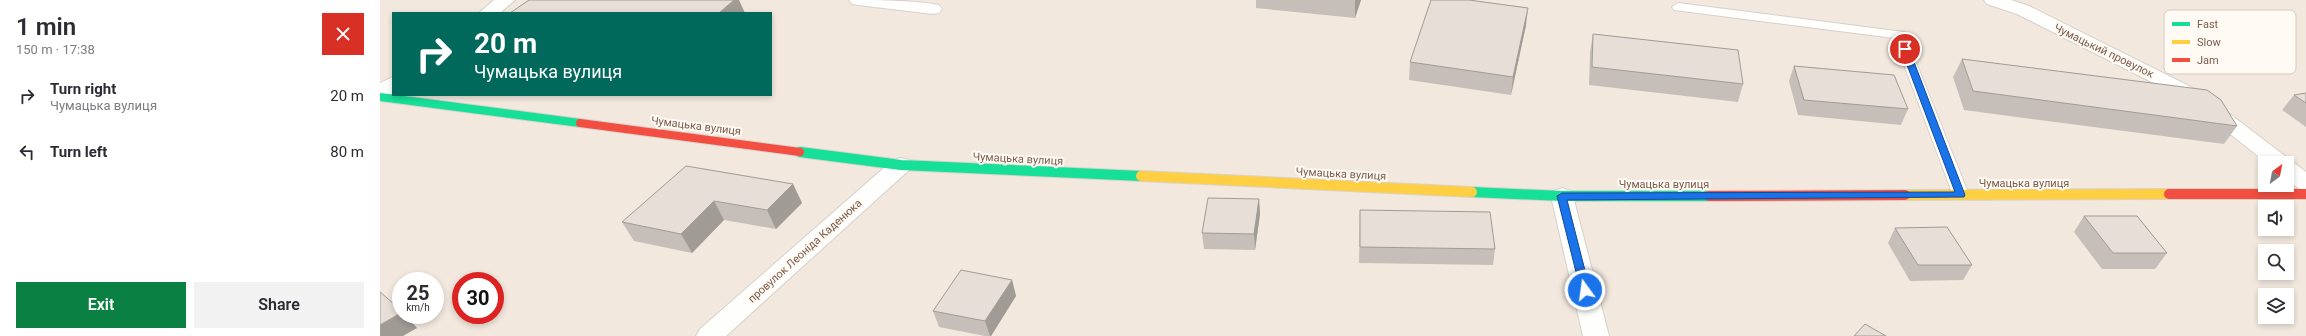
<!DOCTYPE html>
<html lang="en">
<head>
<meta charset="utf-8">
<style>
	body { margin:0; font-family:Roboto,sans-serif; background:#f2f2f3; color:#2b2b33; height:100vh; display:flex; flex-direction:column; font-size:15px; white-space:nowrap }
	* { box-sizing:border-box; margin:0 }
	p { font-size:13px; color:#7c7c81 }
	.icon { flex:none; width:22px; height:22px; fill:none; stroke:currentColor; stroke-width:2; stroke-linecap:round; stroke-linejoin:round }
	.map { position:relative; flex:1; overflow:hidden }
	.sheet { display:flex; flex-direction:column; background:#fff; width:380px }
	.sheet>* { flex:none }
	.guide { position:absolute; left:12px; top:12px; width:380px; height:84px; border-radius:0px; box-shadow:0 2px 6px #0003; background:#00695c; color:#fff; overflow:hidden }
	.needle { width:26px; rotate:32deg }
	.buttons { position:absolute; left:1878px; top:156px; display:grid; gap:8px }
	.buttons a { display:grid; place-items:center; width:36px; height:36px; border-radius:0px; background:#fff; box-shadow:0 2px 6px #0003; font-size:20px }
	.speed { position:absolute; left:12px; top:272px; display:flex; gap:8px; font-size:20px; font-weight:700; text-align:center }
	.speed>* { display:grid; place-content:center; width:52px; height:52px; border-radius:50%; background:#fff; box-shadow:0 2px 6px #0003; line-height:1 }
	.speed small { font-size:10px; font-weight:400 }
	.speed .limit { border:6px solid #d22; background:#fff; color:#111 }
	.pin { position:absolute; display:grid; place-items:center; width:34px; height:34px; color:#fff; margin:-17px; border:2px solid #fff; border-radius:50%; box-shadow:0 1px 4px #0007 }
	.me { position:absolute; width:44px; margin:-22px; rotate:346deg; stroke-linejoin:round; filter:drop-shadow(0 0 3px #0008) }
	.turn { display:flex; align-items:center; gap:14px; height:84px; padding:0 16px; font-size:18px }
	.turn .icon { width:52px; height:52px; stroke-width:2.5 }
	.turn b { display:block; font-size:28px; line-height:34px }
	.round { display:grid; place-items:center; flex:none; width:42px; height:42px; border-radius:0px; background:#f2f2f3 }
	.summary { display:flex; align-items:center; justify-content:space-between; height:68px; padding:0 16px }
	h1 { font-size:24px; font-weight:600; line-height:30px }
	.primary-button { display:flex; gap:8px; margin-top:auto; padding:8px 16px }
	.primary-button a { flex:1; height:46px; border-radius:0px; background:#0b8043; color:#fff; font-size:16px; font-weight:600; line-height:46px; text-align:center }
	.primary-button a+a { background:#f2f2f3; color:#2b2b33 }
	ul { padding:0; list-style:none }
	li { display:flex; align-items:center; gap:12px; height:56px; padding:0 16px }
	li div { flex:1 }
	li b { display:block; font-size:15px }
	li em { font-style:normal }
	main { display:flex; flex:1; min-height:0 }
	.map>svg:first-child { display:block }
	.residential { fill:#f2e8de; fill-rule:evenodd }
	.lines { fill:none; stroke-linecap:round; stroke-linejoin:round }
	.lane-casing { stroke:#d7d1cb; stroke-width:2 }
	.street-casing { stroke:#d7d1cb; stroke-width:2 }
	.fast-far1-casing { stroke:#d9d2cb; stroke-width:10 }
	.fast-casing { stroke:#d9d2cb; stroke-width:12 }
	.slow-casing { stroke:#d9d2cb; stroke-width:12 }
	.jam-far1-casing { stroke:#d9d2cb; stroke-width:10 }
	.jam-casing { stroke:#d9d2cb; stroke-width:12 }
	.lane { fill:#fefefd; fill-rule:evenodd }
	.street { fill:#fefefd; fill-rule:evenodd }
	.fast-far1 { stroke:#16e098; stroke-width:8 }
	.fast { stroke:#16e098; stroke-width:10 }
	.slow { stroke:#ffcf43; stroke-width:10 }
	.jam-far1 { stroke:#f24e42; stroke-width:8 }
	.jam { stroke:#f24e42; stroke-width:10 }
	.wall { fill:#c6bfb9 }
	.shaded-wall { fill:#a19b96 }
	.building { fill:#e6ded7; stroke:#a19b96 }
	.route { fill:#1a73e8; stroke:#114b97 }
	.labels { text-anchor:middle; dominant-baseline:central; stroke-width:4; stroke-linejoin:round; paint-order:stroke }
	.street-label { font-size:11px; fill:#7a5c4d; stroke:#fffaf3 }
	.key { fill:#fffaf3; stroke:#d7cbc1; stroke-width:1 }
	.key-label { font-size:11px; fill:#7a5c4d }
</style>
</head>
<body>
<main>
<section class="sheet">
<div class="summary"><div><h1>1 min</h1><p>150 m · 17:38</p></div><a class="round" style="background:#d93025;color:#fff"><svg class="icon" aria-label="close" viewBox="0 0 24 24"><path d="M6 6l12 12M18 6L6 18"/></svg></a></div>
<ul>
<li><svg class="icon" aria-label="right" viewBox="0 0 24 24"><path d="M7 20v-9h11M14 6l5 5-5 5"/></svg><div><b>Turn right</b><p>Чумацька вулиця</p></div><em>20 m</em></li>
<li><svg class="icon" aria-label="left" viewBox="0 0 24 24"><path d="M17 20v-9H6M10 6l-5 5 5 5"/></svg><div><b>Turn left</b></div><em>80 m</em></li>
</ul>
<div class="primary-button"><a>Exit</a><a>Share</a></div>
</section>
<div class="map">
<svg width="1926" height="336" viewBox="0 0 1926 336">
	<rect width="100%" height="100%" fill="#f9f5f0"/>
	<!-- residential -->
	<path class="residential" d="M0,0H1926V336H0ZM13,13H391V95H13ZM1885,163H1907V185H1885ZM1885,207H1907V229H1885ZM1885,251H1907V273H1885ZM21,281H55V315H21ZM81,281H115V315H81ZM1885,295H1907V317H1885Z"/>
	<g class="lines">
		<!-- lane casing -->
		<g class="lane-casing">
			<path id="lane" d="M1298,3L1524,32L1589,195L1586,199H1576L1573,195L1514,38L1294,10L1292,7Z"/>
		</g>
		<!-- street casing -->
		<g class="street-casing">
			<g id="street">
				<path d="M114,0H135L120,13H99Z"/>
				<path d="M469,0C499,0 530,0 559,5L562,9L559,13L553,14L478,5L472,4Z"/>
				<path d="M1604,0H1631L1649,6L1821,92L1926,172V190L1918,188L1907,179V163H1887L1807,100L1637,14L1607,4Z"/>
				<path d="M13,77V93L0,99V83Z"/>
				<path d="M521,158L529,160L532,165L529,170L346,336H316L320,329L513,160Z"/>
				<path d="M1182,188L1190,191L1193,196L1229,336H1203L1171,196L1174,191Z"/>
			</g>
		</g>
		<!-- fast-far1 casing -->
		<g class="fast-far1-casing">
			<g id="fast-far1">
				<path d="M0,97L200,123"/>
				<path d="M420,152L427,153"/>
			</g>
		</g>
		<!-- fast casing -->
		<g class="fast-casing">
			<g id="fast">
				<path d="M420,152L521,165L761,176"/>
				<path d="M1092,192L1182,196H1329"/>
			</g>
		</g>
		<!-- slow casing -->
		<g class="slow-casing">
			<g id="slow">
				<path d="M761,176L1092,192"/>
				<path d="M1525,195L1789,194"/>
			</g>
		</g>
		<!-- jam-far1 casing -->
		<g class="jam-far1-casing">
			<path id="jam-far1" d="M200,123L420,152"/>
		</g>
		<!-- jam casing -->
		<g class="jam-casing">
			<g id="jam">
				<path d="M1789,194H1926"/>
				<path d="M1329,196L1525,195"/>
			</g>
		</g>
		<!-- lane -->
		<use href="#lane" class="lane"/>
		<!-- street -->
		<use href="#street" class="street"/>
		<!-- fast-far1 -->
		<use href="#fast-far1" class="fast-far1"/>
		<!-- fast -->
		<use href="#fast" class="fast"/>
		<!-- slow -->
		<use href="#slow" class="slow"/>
		<!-- jam-far1 -->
		<use href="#jam-far1" class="jam-far1"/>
		<!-- jam -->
		<use href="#jam" class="jam"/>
	</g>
	<!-- wall -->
	<g class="wall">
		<path d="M876,0H981L975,18L876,8Z"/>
		<path d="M1146,25L1131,95L1029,80L1030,62Z"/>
		<path d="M1213,34L1363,84L1358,102L1209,85L1210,52Z"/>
		<path d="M1582,59L1857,126L1844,144L1584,110L1573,77Z"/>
		<path d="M1414,66L1528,109L1521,125L1418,115L1409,81Z"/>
		<path d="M1926,93V127L1902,110L1914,95Z"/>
		<path d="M413,184L422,203L396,229L344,220L312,253L254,241L242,222Z"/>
		<path d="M879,199L880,214L875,250L824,249L822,233Z"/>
		<path d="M980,210L1115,249L1113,265L979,263Z"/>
		<path d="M1704,216L1787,253L1775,269H1722L1694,232Z"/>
		<path d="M1515,228L1592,265L1583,280L1530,281L1508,243Z"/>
		<path d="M632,280L636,296L611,336H605L559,327L553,311Z"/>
	</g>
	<!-- shaded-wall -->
	<g class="shaded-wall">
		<path d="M354,0H359L365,13H339Z"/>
		<path d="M975,0H981L975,18Z"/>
		<path d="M1148,8L1146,25L1131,95L1133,77Z"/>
		<path d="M413,184L422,203L396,229L387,210Z"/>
		<path d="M879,199L880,214L875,250L874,234Z"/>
		<path d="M334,201L344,220L312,253L301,234Z"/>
		<path d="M632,280L636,296L611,336H610L605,321Z"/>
		<path d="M21,313V315H26L37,328L23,336H0V325Z"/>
	</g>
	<!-- building -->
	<g class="building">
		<path d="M149,0H354L339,13H130Z"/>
		<path d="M1051,0H1089L1148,8L1133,77L1030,62Z"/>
		<path d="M1213,34L1358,50L1363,84L1212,67Z"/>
		<path d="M1582,59L1827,90L1841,100L1857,126L1593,91Z"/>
		<path d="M1414,66L1514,75L1528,109L1424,100Z"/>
		<path d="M1926,93V103L1914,95Z"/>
		<path d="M306,166L413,184L387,210L334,201L301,234L242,222Z"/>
		<path d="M828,198L879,199L874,234L822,233Z"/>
		<path d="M980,210L1110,212L1115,249L980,247Z"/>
		<path d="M1704,216H1757L1787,253H1733Z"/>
		<path d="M1567,227L1592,265H1538L1515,228Z"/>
		<path d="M581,270L632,280L605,321L553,311Z"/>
		<path d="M0,292L21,310V313L0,325Z"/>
		<path d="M1485,324L1506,336H1474Z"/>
	</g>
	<!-- route -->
	<path class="route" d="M1522,48L1529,49L1585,195L1584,197L1187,200L1210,290L1208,292H1201L1177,196L1182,193L1575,192L1521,49Z"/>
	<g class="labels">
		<!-- street labels -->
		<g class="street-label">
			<text transform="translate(1724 51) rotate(26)">Чумацький провулок</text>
			<text transform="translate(316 126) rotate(7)">Чумацька вулиця</text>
			<text transform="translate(638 159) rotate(3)">Чумацька вулиця</text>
			<text transform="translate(961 174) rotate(3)">Чумацька вулиця</text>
			<text x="1644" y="183">Чумацька вулиця</text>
			<text x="1284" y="184">Чумацька вулиця</text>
			<text transform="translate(425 251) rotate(-42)">провулок Леоніда Каденюка</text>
		</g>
	</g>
	<!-- legend -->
	<rect x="1784" y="10" width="132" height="64" rx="6" class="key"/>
	<rect x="1792" y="22" width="18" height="4" fill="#16e098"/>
	<rect x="1792" y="40" width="18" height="4" fill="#ffcf43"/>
	<rect x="1792" y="58" width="18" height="4" fill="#f24e42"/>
	<g class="key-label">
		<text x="1817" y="28">Fast</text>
		<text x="1817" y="46">Slow</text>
		<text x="1817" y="64">Jam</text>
	</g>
</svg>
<div class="buttons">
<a><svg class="needle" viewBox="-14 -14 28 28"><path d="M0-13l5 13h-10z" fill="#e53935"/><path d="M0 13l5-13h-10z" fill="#7c7c81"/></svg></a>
<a><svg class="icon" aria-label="sound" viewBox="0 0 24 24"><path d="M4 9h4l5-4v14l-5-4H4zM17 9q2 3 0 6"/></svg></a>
<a><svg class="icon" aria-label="search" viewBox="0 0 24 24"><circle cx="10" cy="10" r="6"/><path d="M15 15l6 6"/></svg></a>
<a><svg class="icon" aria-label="layers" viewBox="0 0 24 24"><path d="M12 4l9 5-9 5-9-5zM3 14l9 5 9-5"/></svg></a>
</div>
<div class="speed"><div>25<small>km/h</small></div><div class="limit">30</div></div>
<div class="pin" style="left:1525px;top:49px;background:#d93025"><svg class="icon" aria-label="arrive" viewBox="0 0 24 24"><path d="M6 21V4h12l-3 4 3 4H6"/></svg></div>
<svg class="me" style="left:1205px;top:290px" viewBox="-20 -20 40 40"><circle r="17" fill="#1a73e8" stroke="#fff" stroke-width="3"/><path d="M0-11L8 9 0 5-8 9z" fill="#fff"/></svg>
<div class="guide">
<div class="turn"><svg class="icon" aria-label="right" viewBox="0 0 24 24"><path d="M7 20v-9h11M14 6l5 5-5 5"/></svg><div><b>20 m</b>Чумацька вулиця</div></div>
</div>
</div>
</main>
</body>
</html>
